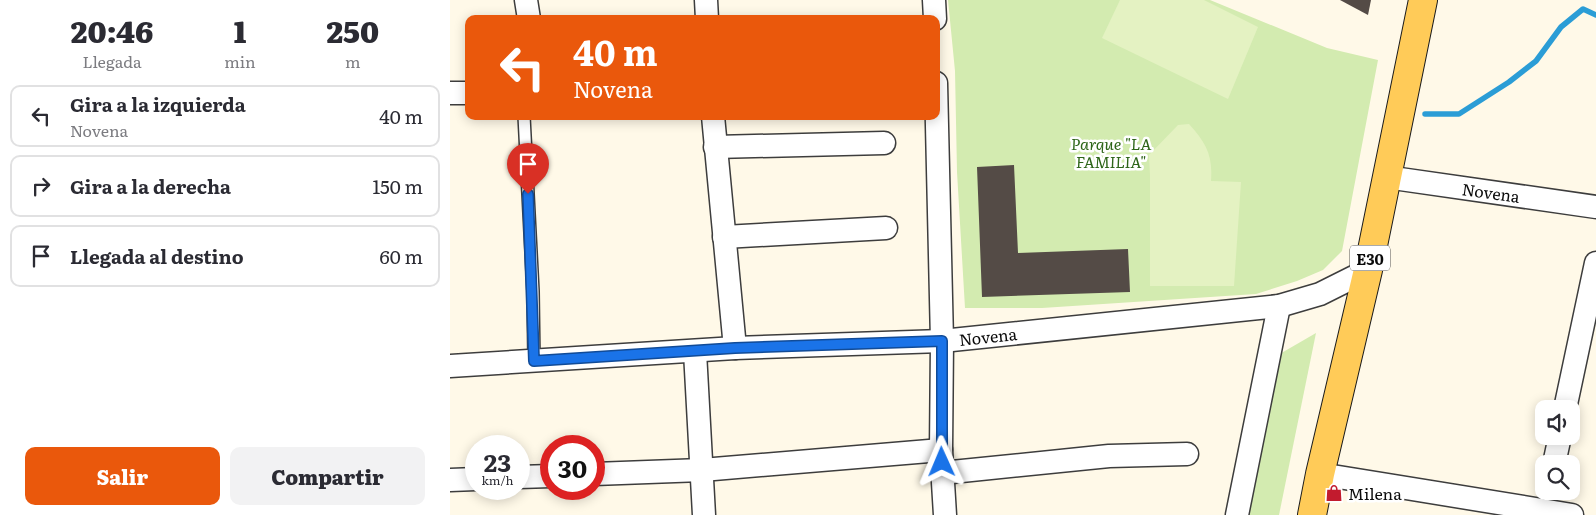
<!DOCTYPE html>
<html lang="es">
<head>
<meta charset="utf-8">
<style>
	body { margin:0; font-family:Literata,serif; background:#f2f2f3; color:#2b2b33; height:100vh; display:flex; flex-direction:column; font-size:19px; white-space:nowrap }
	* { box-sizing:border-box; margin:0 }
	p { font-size:16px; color:#7c7c81 }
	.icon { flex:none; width:28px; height:28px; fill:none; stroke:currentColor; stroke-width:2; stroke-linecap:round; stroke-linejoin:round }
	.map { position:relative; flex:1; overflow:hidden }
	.drawer { display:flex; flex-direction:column; background:#fff; width:450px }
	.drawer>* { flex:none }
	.top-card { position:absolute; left:15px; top:15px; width:475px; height:105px; border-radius:10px; box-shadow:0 2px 12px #0003; background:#ea580c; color:#fff; overflow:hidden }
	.controls { position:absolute; left:1085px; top:400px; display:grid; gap:10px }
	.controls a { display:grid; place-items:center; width:45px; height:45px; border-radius:10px; background:#fff; box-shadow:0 2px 12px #0003; font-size:25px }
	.speed { position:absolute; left:15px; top:435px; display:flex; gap:10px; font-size:25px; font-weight:700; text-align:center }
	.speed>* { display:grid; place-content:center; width:65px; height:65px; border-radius:50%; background:#fff; box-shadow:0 2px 12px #0003; line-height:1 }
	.speed small { font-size:12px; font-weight:400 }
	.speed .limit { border:8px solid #d22; background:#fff; color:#111 }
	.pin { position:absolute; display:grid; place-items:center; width:42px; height:42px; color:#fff; margin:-51px -21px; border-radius:50% 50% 50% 0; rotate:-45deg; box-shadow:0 0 5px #0007 }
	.pin .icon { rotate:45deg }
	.me { position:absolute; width:55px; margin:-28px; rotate:359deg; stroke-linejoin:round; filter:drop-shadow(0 0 4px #0008) }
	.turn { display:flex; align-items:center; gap:18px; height:105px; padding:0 25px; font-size:22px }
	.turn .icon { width:65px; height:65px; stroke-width:2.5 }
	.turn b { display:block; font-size:35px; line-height:42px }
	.eta { display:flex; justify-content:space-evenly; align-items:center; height:85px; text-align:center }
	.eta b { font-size:30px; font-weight:800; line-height:35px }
	.primary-button { display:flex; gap:10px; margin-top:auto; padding:10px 25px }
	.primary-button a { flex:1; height:58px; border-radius:10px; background:#ea580c; color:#fff; font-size:20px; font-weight:800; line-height:58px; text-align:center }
	.primary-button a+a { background:#f2f2f3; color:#2b2b33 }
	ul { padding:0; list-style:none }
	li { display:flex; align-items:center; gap:15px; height:62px; margin:0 10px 8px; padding:0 15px; border:2px solid #e1e1e2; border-radius:10px }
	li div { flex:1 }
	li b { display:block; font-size:19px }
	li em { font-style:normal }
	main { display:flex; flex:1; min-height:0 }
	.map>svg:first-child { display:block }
	.green { fill:#d3ebb0 }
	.pitch { fill:#e4f2c2 }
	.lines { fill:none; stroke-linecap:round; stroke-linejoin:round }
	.stream { stroke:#2b9dd6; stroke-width:5.5 }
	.building { fill:#544b46 }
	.service-casing { stroke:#3d3d3d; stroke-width:14 }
	.minor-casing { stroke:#3d3d3d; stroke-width:25 }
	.primary-casing { stroke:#1b1b1b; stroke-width:30 }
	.service { stroke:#fff; stroke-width:11 }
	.minor { stroke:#fff; stroke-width:22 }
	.primary { stroke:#ffcb58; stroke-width:28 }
	.route-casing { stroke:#114b97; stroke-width:12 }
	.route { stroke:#1a73e8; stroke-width:9 }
	.labels { text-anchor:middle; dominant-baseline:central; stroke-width:5; stroke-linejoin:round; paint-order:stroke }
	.shield { fill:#fff; stroke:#545454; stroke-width:1 }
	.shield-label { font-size:15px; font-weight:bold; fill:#0a0a0a }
	.park-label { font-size:16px; font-style:italic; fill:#2d6518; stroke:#fff }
	.street-label { font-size:16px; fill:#0a0a0a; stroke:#fff }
	.poi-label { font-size:16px; fill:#0a0a0a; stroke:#fff; text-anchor:start }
</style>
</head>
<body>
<main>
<section class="drawer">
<div class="eta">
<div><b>20:46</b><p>Llegada</p></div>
<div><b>1</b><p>min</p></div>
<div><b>250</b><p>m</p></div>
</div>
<ul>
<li><svg class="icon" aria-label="left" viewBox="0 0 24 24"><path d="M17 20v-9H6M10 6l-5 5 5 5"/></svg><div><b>Gira a la izquierda</b><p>Novena</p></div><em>40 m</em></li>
<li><svg class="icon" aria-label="right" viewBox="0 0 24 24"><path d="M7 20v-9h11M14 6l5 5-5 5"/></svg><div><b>Gira a la derecha</b></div><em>150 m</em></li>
<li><svg class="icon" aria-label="arrive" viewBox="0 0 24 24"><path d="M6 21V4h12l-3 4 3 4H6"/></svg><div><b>Llegada al destino</b></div><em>60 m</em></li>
</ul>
<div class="primary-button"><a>Salir</a><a>Compartir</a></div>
</section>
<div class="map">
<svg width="1146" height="515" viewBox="0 0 1146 515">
	<rect width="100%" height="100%" fill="#fff9e8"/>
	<!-- green -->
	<g class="green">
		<path d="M498,0H760L877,48L928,60L892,251L873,270L847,281L806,294L592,308H515L507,172L505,71Z"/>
		<path d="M866,333L829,515H797L828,355Z"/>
	</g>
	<!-- pitch -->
	<g class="pitch">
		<path d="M670,0H754L808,27L778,99L652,38Z"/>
		<path d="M739,124C756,143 763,155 761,181L791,182L784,286H700V175L699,155L728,125Z"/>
	</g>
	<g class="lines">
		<!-- stream -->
		<path class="stream" d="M975,114H1009L1059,82L1086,61L1111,27L1133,9L1146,15"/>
	</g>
	<!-- building -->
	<g class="building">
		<path d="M890,0H921L918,15Z"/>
		<path d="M564,165L568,253L678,249L680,292L532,297L527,167Z"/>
	</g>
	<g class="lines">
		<!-- service casing -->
		<g class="service-casing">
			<path id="service" d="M74,116L83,291L84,361"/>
		</g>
		<!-- minor casing -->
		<g class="minor-casing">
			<g id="minor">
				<path d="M76,0L79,19"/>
				<path d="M256,0L257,19"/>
				<path d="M484,0L485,19"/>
				<path d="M486,83L492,341L491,450L495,515"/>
				<path d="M0,93H19"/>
				<path d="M263,116L285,348"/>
				<path d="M265,147L434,143"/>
				<path d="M936,177L1146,207"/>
				<path d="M274,237L436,228"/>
				<path d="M245,352L254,515"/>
				<path d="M0,366L285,348L492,341L829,306L870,294L918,270"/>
				<path d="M1115,409L1146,263"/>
				<path d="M1104,464L1110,436"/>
				<path d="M492,473L659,456L737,454"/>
				<path d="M144,474L252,470L491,450"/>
				<path d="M870,474L1122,515"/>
				<path d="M69,477L101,476"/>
				<path d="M0,480L26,479"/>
				<path d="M787,515L829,306"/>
			</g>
		</g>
		<!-- primary casing -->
		<g class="primary-casing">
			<path id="primary" d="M862,515L870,474L918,270L973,0"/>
		</g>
		<!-- service -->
		<use href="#service" class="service"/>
		<!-- minor -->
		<use href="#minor" class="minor"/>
		<!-- primary -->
		<use href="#primary" class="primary"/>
	</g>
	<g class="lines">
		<!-- route casing -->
		<g class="route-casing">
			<path id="route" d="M78,194L84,361L285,348L492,341V462"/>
		</g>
		<!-- route -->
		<use href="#route" class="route"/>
	</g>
	<!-- icons -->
	<defs>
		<g id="shop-bare" transform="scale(1.35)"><path d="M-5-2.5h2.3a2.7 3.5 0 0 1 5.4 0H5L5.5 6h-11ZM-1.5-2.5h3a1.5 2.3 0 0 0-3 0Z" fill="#c21b2e" stroke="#fff" stroke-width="2.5" paint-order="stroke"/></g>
	</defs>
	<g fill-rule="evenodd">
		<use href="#shop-bare" x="884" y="493"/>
	</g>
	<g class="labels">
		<!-- shield labels -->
		<rect class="shield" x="900" y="245.5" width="40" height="25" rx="4"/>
		<g class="shield-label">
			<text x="920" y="258">E30</text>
		</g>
		<!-- park labels -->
		<g class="park-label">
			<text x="661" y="143">Parque "LA<tspan x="661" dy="18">FAMILIA"</tspan></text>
		</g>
		<!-- street labels -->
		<g class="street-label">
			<text transform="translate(1041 192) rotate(8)">Novena</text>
			<text transform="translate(538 336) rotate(-6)">Novena</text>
		</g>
		<!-- poi labels -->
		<g class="poi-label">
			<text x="898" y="493">Milena</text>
		</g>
	</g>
</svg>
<div class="controls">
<a><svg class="icon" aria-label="sound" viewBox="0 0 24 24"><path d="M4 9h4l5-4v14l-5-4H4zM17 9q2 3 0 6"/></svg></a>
<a><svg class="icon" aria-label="search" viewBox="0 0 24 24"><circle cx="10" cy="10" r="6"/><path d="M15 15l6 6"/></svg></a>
</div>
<div class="speed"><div>23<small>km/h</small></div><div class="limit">30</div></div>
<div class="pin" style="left:78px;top:194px;background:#d93025"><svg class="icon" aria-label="arrive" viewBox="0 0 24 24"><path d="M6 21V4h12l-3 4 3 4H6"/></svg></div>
<svg class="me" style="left:492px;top:462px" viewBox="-20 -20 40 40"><path d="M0-17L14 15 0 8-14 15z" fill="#1a73e8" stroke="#fff" stroke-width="4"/></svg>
<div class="top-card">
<div class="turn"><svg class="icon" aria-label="left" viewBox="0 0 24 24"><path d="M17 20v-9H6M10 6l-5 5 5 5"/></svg><div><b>40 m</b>Novena</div></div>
</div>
</div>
</main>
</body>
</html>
